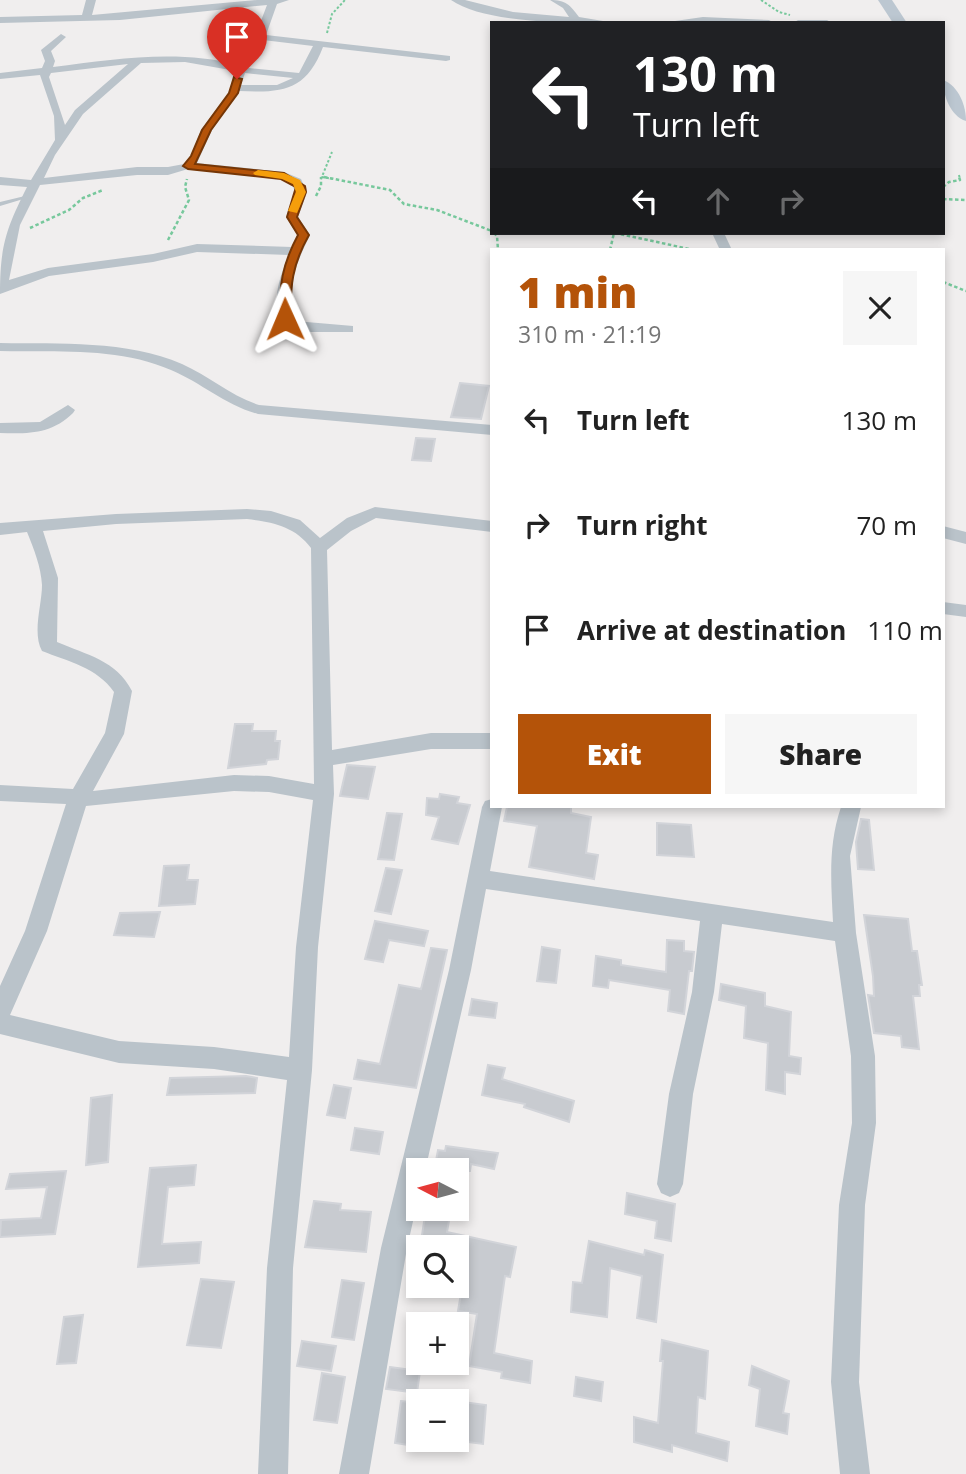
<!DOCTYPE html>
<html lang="en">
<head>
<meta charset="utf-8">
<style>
	body { margin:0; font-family:"Open Sans",sans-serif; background:#f6f6f6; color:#222; height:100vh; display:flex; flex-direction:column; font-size:26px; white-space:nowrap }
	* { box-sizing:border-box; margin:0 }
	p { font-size:23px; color:#767676 }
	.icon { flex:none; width:38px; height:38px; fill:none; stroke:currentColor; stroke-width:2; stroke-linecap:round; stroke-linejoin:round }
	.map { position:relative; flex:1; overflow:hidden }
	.side { position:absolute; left:490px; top:248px; width:455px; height:560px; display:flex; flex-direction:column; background:#fff; border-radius:0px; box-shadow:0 4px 10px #0003 }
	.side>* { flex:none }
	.hud { position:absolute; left:490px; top:21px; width:455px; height:214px; border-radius:0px; box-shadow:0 4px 10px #0003; background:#202124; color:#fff; overflow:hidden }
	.needle { width:46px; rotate:276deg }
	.tools { position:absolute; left:406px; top:1158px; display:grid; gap:14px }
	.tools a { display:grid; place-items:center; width:63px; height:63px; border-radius:0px; background:#fff; box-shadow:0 4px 10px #0003; font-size:35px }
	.pin { position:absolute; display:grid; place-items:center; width:60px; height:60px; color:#fff; margin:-72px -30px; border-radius:50% 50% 50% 0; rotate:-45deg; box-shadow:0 0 7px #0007 }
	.pin .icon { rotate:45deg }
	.me { position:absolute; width:77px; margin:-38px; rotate:359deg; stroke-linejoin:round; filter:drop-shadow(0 0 5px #0008) }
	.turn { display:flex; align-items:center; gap:24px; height:147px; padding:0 28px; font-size:32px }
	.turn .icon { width:91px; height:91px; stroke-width:2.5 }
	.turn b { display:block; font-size:49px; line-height:60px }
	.lanes { display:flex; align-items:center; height:66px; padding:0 28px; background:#0003; justify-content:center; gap:35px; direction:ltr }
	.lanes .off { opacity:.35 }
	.round { display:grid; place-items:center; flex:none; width:74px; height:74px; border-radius:0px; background:#f6f6f6 }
	.headline { display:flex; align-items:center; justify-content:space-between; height:119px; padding:0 28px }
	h1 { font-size:42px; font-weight:800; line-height:52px; color:#b45309 }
	.primary-button { display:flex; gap:14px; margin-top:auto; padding:14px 28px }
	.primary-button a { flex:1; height:80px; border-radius:0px; background:#b45309; color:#fff; font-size:28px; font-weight:800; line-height:80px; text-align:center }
	.primary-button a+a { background:#f6f6f6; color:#222 }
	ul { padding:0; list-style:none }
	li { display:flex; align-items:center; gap:21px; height:105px; padding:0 28px }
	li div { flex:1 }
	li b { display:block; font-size:26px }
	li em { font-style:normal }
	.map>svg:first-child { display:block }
	.building { fill:#c8cbd0; stroke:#d2d4d9; stroke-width:2 }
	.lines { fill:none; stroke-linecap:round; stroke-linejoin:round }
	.path-far1 { stroke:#77c89c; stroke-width:2; stroke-dasharray:2.5 2; stroke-linecap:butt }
	.path { stroke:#77c89c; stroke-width:2.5; stroke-dasharray:3.5 2.5; stroke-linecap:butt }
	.lane { fill:#bac3ca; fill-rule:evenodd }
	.street { fill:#bac3ca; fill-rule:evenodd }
	.secondary { fill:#bcc7d1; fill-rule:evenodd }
	.route { fill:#b45309; stroke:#753606; stroke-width:2 }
	.slow { fill:#f59e0b }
</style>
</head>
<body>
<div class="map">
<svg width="966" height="1474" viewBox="0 0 966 1474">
	<rect width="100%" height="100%" fill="#f0eeee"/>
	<!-- building -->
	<g class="building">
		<path d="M460,383L489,386L481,419L451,417Z"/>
		<path d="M416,438L435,439L431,461L412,460Z"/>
		<path d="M235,724H253L252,731H276L275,741H280L278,759L267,760L266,764L228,768Z"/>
		<path d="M347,765L375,767L368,799L340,796Z"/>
		<path d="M440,794L459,797L457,803L470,805L458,844L432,839L439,817L426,815L427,798L439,799Z"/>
		<path d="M507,807H571V813L591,817L586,853L598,855L594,879L529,867L537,826L504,821Z"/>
		<path d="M387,813L402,814L394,860L378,859Z"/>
		<path d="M861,819L869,820L874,870L858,869L856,842Z"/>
		<path d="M657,823L691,825L694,857L657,855Z"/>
		<path d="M189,865L187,880H198L195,904L159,906L164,866Z"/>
		<path d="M386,868L402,870L391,914L375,911Z"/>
		<path d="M160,912L154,937L114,935L120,913Z"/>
		<path d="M864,915L908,919L912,951H917L922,985H919L920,996H913L919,1049L902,1047L901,1036L874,1033L868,995L874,996L873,976Z"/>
		<path d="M375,921L428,931L424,946L389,940L383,962L365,959Z"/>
		<path d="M667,940L684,941V951L694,952L692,971H689L684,1014L668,1011L670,990L609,980L608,988L593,986L596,956L621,960V965L666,972Z"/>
		<path d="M542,947L560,950L556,983L537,981Z"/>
		<path d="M431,948L447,950L416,1088L354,1079L358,1060L380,1064L399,985L421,989Z"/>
		<path d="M721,984L765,993V1006L791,1012L789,1056L801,1058L800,1074L785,1072V1094L766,1090L768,1043L744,1038L746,1006L719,1000Z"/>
		<path d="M472,999L497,1003L495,1018L469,1015Z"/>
		<path d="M488,1065L505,1068L502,1079L574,1101L569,1122L524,1107L525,1104L482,1095Z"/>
		<path d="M246,1076L257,1078L255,1093L167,1095L170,1078Z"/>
		<path d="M334,1085L351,1088L345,1118L327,1115Z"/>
		<path d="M112,1095L108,1162L86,1165L91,1098Z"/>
		<path d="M355,1128L383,1132L379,1154L351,1150Z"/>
		<path d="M446,1146L498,1153L494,1169L471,1164L470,1171H434L438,1150L445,1151Z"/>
		<path d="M196,1165L194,1185L168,1187L162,1244L201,1242L199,1263L138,1267L150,1168Z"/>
		<path d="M66,1171L55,1234L0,1237L1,1220L41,1218L47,1187L6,1189L10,1174Z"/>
		<path d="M627,1193L675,1204L671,1241L655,1238L657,1221L625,1214Z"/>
		<path d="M314,1201L341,1204L340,1210L371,1212L366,1252L305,1247Z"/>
		<path d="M426,1209H451L447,1232L516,1247L510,1277L505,1276L494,1353L532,1361L530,1383L501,1378L502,1372L469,1366L477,1314L458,1311L463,1282L457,1281V1248H420Z"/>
		<path d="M589,1241L644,1255L645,1250L663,1255L656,1322L637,1318L642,1276L610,1268L607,1317L571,1312L573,1282L582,1283Z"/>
		<path d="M201,1279L234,1282L221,1348L187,1345Z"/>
		<path d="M342,1280L364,1283L354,1340L332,1337Z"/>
		<path d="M83,1315L76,1363L57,1364L64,1317Z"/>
		<path d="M662,1340L708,1351L705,1399L698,1397L696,1433L729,1442L727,1461L672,1445V1452L634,1442V1417L658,1423L663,1361H660Z"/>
		<path d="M302,1341L336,1346L331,1371L297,1366Z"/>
		<path d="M752,1366L789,1381L783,1413L789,1414L787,1434L756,1426L760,1389L749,1385Z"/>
		<path d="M390,1367L420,1371L417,1393L386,1389Z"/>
		<path d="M322,1373L345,1377L337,1423L314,1420Z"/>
		<path d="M576,1377L603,1382L601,1401L574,1396Z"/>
		<path d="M401,1401L418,1403L415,1446L395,1443Z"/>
		<path d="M463,1402L486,1405L483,1444L459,1441Z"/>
	</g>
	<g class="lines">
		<!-- path-far1 -->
		<g class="path-far1">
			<path d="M761,0L779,12L790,15"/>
			<path d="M327,33L332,14L345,0"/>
			<path d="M959,175L960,179"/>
			<path d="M322,177L333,179"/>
			<path d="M321,179L332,152"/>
		</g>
		<!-- path -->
		<g class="path">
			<path d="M324,177L390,190L404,204L437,210L492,231"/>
			<path d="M943,187L949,182L960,180L959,177"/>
			<path d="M316,196L321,186V177"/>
			<path d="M943,199L966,200"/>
			<path d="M30,228L69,210L83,198L103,190"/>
			<path d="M494,233L497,236L498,250"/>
			<path d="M615,233L694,250"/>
			<path d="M168,240L189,200L185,187L187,179"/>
			<path d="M610,250L614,233"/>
			<path d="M943,282L966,291"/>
		</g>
		<!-- lane -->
		<path class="lane" d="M25,196L30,197L0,206V202Z"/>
		<!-- street -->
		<g class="street">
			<path d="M86,0H96L92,15L257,0H289L277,4L266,35L450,56V60L446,61L323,47C306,91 283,93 239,91L212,130L197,163L284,172L301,179L307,192L298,217L310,235C298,260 282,294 295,321L353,326V332H306L284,327C270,303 279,278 289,255L197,252L153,262L49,276L0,294C0,246 6,229 27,187L0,185V177L31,180L55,140L54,116L40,75L0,79V73L42,68L45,61L41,50L61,34L66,37L51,51L55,61L53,67C116,59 177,49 239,65L256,34L267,5L120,20L0,23V17L82,15ZM263,40L313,46L299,73L248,68ZM185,62L236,71L228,94L201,130L191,156L184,164L168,167H137L44,178L55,155L83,114L141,63ZM128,64L75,110L65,125L49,77L51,73ZM245,73L293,78L277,85H241ZM188,169L282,179L292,184L295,192L286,217L298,235L292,247L197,244L153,254L48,268L9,280L20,225L40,185L137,175H168Z"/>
			<path d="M451,0H465L513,12L569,17L563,8L550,0C566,0 570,5 579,17L615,23C573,23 485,24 451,0Z"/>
			<path d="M703,17L769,20L774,23H661Z"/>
			<path d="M798,20H827L832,23H793Z"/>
			<path d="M712,233H724L732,250H720Z"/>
			<path d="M0,343C59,344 127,340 182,364C209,376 231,396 259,405L492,425V435L258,414C225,405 202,383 171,370C120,347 55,352 0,351Z"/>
			<path d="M68,405L75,410L73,413C52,434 28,434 0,433V423L40,422Z"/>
			<path d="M375,507L492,521V532L376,518L351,531L327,550L332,750L431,733H492V749H431L333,765L334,794L318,947L312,1070L293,1268L288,1474H258L267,1268L287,1080L214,1069L119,1063L0,1034V986L25,931L66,804L0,801V785L73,789L105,733L114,692C98,668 67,661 42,651C32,633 42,605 42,585C41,567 34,549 27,532L0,535V523L116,514L247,509L271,511L300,520L320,538L347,518ZM247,519C272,522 295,526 311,548L314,784L269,776L234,775L93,791L124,734L132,691C116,660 87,655 57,642L58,578L43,531L116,524ZM234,791L269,792L313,800L296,947L289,1057L214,1047L119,1041L10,1015L47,931L86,806Z"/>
			<path d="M943,526L966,532V544L943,538Z"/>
			<path d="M943,602L966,605V617L943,614Z"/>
			<path d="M492,799V807H502L490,871L833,922C831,881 828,845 841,807H861L850,856L856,933L875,1056L876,1123L865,1205L859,1382L870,1474H840L831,1382L839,1205L852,1123L851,1056L835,941L722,924L714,992L693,1094L683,1184L679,1193L670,1197L661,1193L657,1184L669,1094L692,992L700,921L486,889L471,970L425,1171H418V1199L407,1248L369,1474H339L381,1248L449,970L482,807L485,801Z"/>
		</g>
		<!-- secondary -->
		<g class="secondary">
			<path d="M878,0H892L907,23H893Z"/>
			<path d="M943,80C959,86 966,106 966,121C950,116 943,95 943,80Z"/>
		</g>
	</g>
	<!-- route -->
	<path class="route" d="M234,77L242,79L238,93L211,130L195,164L284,173L305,186L306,192L297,217L309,235C292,265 290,286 291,319L285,322L280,319C279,286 282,265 298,235L287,217L296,187L281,179L188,169L183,166L191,156L202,130L229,93Z"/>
	<!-- slow -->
	<path class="slow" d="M258,170L284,173L300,180L306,192L297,213L288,211L296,192L293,184L282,179L255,175L253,173Z"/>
</svg>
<div class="tools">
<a><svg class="needle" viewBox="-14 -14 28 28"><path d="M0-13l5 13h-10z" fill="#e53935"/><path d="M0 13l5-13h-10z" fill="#767676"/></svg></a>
<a><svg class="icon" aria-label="search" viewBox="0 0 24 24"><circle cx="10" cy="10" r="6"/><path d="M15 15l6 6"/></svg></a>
<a>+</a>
<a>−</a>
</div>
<div class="pin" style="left:237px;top:79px;background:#d93025"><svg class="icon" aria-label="arrive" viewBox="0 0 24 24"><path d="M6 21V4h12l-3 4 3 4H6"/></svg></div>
<svg class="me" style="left:285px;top:319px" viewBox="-20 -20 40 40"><path d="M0-17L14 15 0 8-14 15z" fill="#b45309" stroke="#fff" stroke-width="4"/></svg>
<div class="hud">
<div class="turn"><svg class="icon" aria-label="left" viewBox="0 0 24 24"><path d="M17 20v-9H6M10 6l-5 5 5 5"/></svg><div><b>130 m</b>Turn left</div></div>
<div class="lanes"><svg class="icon" aria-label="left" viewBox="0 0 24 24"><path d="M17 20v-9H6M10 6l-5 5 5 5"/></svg><svg class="icon off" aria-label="ahead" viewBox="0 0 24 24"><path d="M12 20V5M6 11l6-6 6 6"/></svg><svg class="icon off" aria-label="right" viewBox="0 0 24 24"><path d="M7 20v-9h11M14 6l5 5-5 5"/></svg></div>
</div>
<section class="side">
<div class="headline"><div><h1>1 min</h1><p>310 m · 21:19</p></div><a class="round"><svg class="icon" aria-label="close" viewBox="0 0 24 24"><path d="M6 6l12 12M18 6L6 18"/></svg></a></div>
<ul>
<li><svg class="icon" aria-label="left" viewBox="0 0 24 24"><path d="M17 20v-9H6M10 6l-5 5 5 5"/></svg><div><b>Turn left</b></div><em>130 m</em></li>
<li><svg class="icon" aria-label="right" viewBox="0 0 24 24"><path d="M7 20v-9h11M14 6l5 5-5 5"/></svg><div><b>Turn right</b></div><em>70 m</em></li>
<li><svg class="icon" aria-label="arrive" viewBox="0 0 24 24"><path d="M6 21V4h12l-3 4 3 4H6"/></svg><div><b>Arrive at destination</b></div><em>110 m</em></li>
</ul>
<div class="primary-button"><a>Exit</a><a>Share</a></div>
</section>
</div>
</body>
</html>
